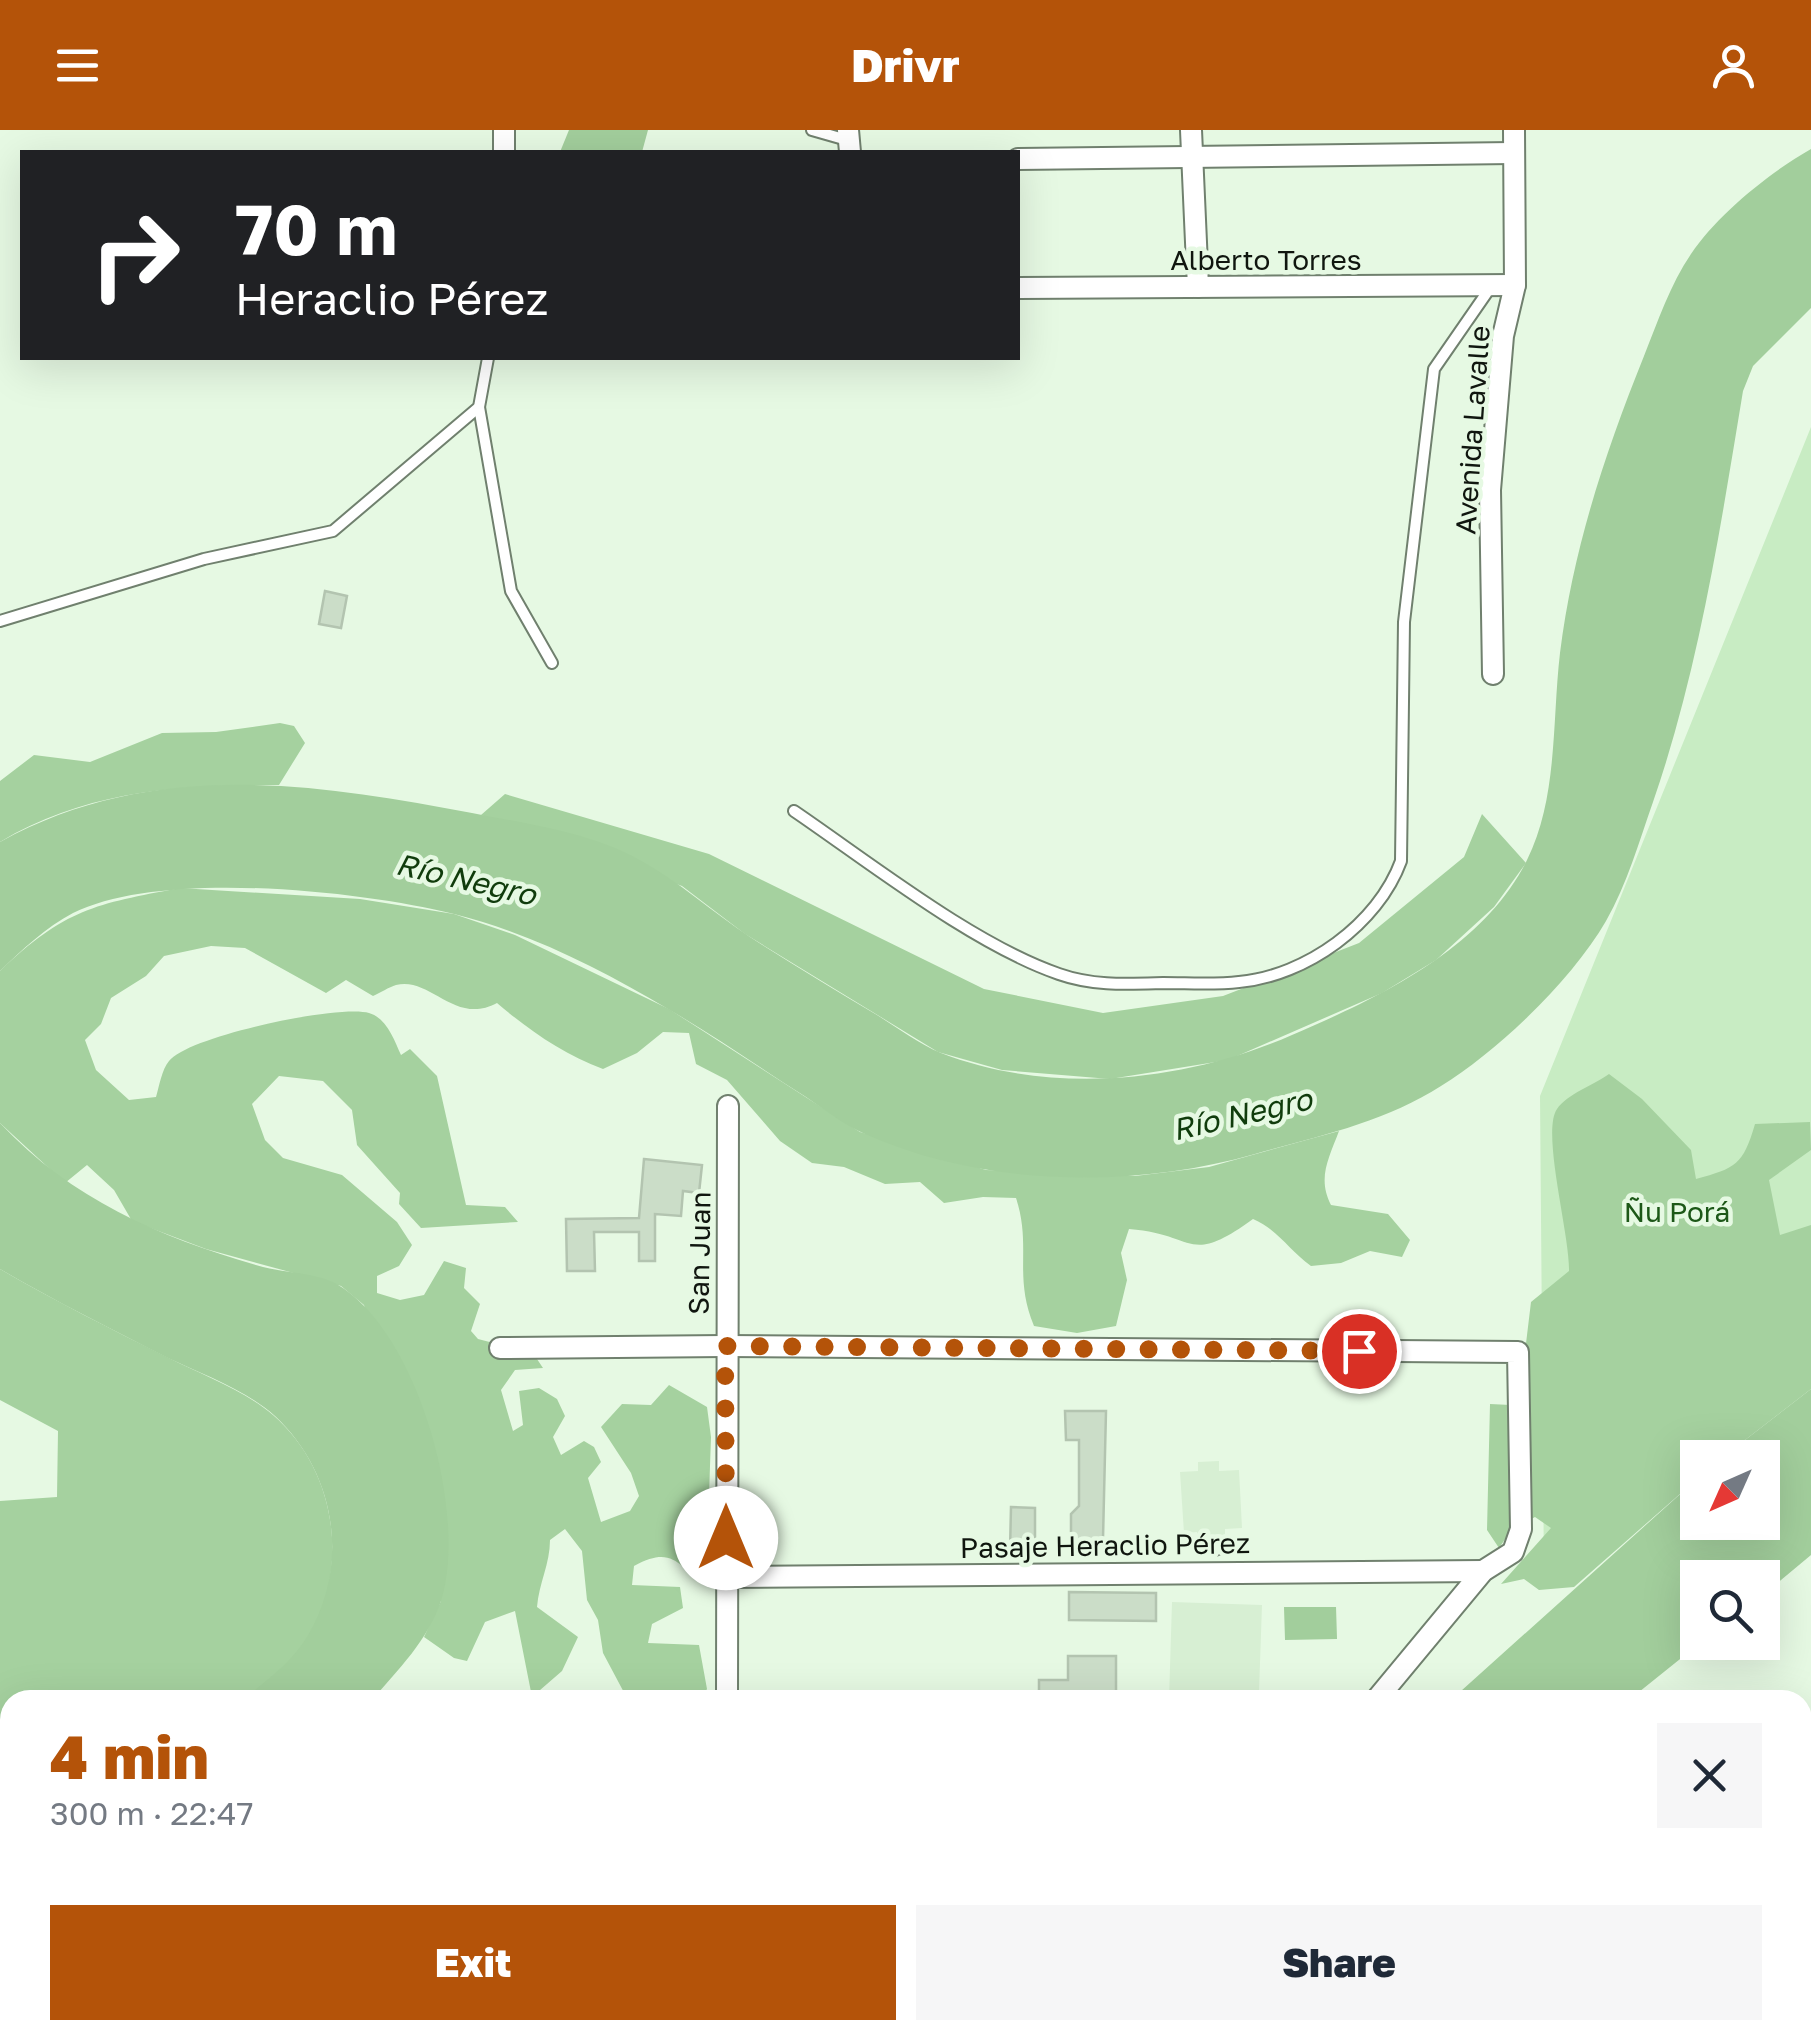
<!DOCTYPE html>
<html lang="en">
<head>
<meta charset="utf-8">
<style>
	body { margin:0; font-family:"Golos Text",sans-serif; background:#f6f6f7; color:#1f2937; height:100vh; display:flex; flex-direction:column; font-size:38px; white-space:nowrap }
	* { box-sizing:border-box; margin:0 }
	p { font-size:32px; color:#747a83 }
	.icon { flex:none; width:55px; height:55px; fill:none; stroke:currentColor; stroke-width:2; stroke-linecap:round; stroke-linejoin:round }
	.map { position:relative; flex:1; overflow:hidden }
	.panel { position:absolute; left:0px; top:1560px; width:1812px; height:350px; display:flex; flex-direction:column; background:#fff; border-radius:30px 30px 0 0; box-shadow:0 10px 40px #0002 }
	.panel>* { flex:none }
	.top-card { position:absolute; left:20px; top:20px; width:1000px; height:210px; border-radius:0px; box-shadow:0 10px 40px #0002; background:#202124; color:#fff; overflow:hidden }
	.needle { width:65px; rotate:225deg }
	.fabs { position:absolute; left:1680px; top:1310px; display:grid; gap:20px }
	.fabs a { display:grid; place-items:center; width:100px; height:100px; border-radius:0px; background:#fff; box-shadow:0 10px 40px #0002; font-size:50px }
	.pin { position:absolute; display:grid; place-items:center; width:85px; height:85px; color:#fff; margin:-42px; border:5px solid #fff; border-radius:50%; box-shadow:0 2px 10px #0007 }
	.me { position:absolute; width:110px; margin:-55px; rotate:0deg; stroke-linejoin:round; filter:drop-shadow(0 0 8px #0008) }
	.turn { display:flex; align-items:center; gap:35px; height:210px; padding:0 50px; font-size:45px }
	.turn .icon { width:130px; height:130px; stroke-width:2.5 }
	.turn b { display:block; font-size:70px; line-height:85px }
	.round { display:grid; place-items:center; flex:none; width:105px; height:105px; border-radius:0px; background:#f6f6f7 }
	.head { display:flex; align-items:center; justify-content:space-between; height:170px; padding:0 50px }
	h1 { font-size:60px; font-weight:800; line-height:75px; color:#b45309 }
	.cta { display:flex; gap:20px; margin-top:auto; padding:20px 50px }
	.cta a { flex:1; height:115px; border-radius:0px; background:#b45309; color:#fff; font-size:40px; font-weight:800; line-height:115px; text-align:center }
	.cta a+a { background:#f6f6f7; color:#1f2937 }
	header { display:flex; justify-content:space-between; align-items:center; height:130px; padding:0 50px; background:#b45309; color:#fff; font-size:45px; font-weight:800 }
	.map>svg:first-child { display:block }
	.built { fill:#d7efd3 }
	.green { fill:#c8ecc3 }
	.forest { fill:#a5d19f }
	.water { fill:#a2ce9c }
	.building { fill:#cbddc8; stroke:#b3c4b0; stroke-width:2.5 }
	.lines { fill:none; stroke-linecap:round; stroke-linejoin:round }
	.lane-casing { stroke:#70806e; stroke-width:14 }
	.street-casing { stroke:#70806e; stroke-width:24 }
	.secondary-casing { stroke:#70806e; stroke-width:34 }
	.highway-casing { stroke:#568c50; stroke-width:41 }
	.path { stroke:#7a8678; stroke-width:4; stroke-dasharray:5 5; stroke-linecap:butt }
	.lane { stroke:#fff; stroke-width:10 }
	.street { stroke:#fff; stroke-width:20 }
	.secondary { stroke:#d7f0d5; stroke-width:30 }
	.highway { stroke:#7bcc73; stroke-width:38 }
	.route { stroke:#b45309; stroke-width:18; stroke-dasharray:0 32.4 }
	.labels { text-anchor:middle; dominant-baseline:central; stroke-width:9; stroke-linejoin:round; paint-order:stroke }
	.street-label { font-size:28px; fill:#10160f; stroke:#e6f9e3 }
	.park-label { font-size:28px; fill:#1d5818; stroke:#e6f9e3 }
	.water-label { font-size:30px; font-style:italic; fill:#103c0c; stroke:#e6f9e3 }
</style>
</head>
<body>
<header><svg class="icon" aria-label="menu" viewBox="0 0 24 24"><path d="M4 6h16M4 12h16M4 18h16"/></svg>Drivr<svg class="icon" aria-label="person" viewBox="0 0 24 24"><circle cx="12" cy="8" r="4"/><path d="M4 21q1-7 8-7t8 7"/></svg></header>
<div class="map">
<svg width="1811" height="1910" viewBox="0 0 1811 1910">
	<rect width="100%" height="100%" fill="#e6f9e3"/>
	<!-- built -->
	<g class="built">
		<path d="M1219,1331V1341L1239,1340L1242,1398L1225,1399V1414L1198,1416L1197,1402L1184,1403L1180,1342L1198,1341V1332Z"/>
		<path d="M1172,1472L1262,1475L1259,1562L1275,1564V1570H1169Z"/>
	</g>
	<!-- green -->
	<path class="green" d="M1811,297V1249L1698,1328L1544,1449L1540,966Z"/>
	<!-- forest -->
	<g class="forest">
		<path d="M280,593L294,596L305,613L279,655C181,655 87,660 0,712V651L34,625L90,632L162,603L216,602Z"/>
		<path d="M505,664L709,724L984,859L1103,883L1223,866L1359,813L1464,727L1482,684L1526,733L1494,777L1436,830L1382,863L1228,930L1110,949L1002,940L938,922L745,804L682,756L481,685Z"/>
		<path d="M180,758L360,769L454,784L515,805L669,879L860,1002L986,1040L1135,1046L1209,1037L1339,1001C1329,1028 1317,1048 1331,1075L1388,1084L1410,1110L1402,1127L1370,1121L1341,1133L1311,1136C1289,1120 1277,1099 1253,1089C1187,1137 1197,1104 1129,1099L1121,1123L1127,1150L1116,1196L1077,1203L1034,1196C1013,1145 1032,1117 1016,1068L983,1067L944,1073L920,1052L885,1054L844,1037L812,1033L780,1011L727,950L696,934L689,903L663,902L637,923L603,939C563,924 530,901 497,873C455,896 430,846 396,855C389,857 380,863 373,866L346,850L326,863L245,818L211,816L164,826L146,846L111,868L101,894L85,910L96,940L129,970L156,967C159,957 162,939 169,931C188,906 340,874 369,883C387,888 394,910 401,925L410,919L437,946L466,1075L505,1077L518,1092L421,1098L399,1074L400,1063L357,1015L352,980L323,951L279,946L252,974L265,1010L283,1028L342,1045L397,1092L412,1115L399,1136L377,1146V1163L400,1170L424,1165L444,1131L466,1138L464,1158L480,1174L471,1201L478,1209L533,1223L543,1238L515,1240L501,1260L513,1301L523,1295L519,1261L539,1258L557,1269L565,1286L553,1307L561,1325L584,1311L594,1317L601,1332L588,1348L601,1392L630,1381L639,1366L631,1343L601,1297L622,1274L651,1275L669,1255L707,1277L711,1307L709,1365L732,1390L741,1423L711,1452C676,1440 676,1413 634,1436L632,1455L680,1457L683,1478L652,1494L648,1513L699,1515L707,1559L701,1570H628L603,1523L598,1490L587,1470L582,1421L565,1399L550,1410C550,1434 539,1453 537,1477L578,1507L562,1541L532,1567L515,1481L485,1492L467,1531L454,1528L424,1507L441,1471L364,1175L341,1156L206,1119L132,1091L114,1060L87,1035L65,1053L0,993V841C65,779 95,774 180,758Z"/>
		<path d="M1609,944L1642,969L1691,1020L1696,1049C1736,1038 1743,1035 1755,994L1810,992L1811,1020L1769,1050L1780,1105L1811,1095V1259L1723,1327L1698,1328L1697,1349L1574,1457L1539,1460L1524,1449L1501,1454L1551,1398L1535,1387L1512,1399L1499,1418L1487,1400L1490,1274L1529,1276L1524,1230L1531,1172L1569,1141C1570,1105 1541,1002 1557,979C1567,964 1594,955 1609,944Z"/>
		<path d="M0,1139C55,1171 111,1199 167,1227C202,1245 244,1260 273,1285C361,1361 351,1515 244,1568C226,1577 44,1570 10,1570V1627H0V1371L57,1367L58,1301L0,1270Z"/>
	</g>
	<!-- water -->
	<g class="water">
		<path d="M569,0H648L642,22H560Z"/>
		<path d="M1811,19V178L1753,236L1743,261C1720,400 1699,539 1653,672C1639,712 1627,754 1606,791C1572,850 1499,920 1441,956C1385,992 1319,1006 1255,1024C1132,1059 984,1057 865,1004C844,995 825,980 806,967C760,938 715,906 668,879C603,840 528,802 454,784C360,761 161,739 73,783C46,797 22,820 0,841V712C150,629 311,652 472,683C527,694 588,702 638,729C679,751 712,782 750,807C792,834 835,860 877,885C898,898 919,914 941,923C1052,966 1185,952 1292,905C1378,868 1483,819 1527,730C1558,668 1552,591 1560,523C1573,419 1605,323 1644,226C1658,191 1670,155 1691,124C1717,85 1770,42 1811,19Z"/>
		<path d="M0,993C73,1071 162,1108 263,1137C289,1144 321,1142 343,1158C420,1210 468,1385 441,1471C428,1510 398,1540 372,1570H242C265,1552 291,1533 307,1507C350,1436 337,1344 275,1286C246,1260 202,1244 168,1228C111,1199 55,1171 0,1139Z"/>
		<path d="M1811,1259V1425L1763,1465L1762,1448H1698L1700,1513L1629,1570H1451L1697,1349L1698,1392H1762V1328L1723,1327Z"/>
		<path d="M1284,1477H1336L1337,1509L1285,1510Z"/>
		<path d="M0,1627H10V1735L0,1736Z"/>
		<path d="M1353,1900H1489L1490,1910H1354Z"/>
	</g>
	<!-- building -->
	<g class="building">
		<path d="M325,461L347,466L341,498L319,494Z"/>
		<path d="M644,1029L702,1035L699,1063L683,1061L681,1086L655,1084V1131H639V1102H594L595,1141H567L566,1089L639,1088Z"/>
		<path d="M1065,1281H1106L1103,1409L1071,1410V1384L1079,1376V1310H1066Z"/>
		<path d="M1011,1377L1035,1378V1420H1010Z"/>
		<path d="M1069,1462L1156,1463V1491L1069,1490Z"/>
		<path d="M1068,1526H1116V1570H1039V1550H1068Z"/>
	</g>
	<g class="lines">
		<!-- lane casing -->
		<g class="lane-casing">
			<g id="lane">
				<path d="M812,0L847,10"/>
				<path d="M479,277L511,461L552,533"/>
				<path d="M0,491L204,429L333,401L479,277L488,228"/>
				<path d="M794,681C869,732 974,815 1059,844C1093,856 1127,854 1163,853C1188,853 1214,855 1239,852C1306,846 1378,794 1401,731L1404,492L1434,239L1488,161L1495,159"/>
				<path d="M1802,1722L1811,1721"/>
			</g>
		</g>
		<!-- street casing -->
		<g class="street-casing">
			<g id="street">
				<path d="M504,0V22"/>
				<path d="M848,0L850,22"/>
				<path d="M1191,0L1198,157"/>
				<path d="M1018,29L1513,23"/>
				<path d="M1018,158L1515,155"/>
				<path d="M1493,544L1490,360L1503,206L1515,155L1514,0"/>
				<path d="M500,1218L725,1216L1518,1222L1521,1399L1513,1422L1483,1441L1376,1570"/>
				<path d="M726,1447L1483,1441"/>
				<path d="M727,1570L728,976"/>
			</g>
		</g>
		<!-- secondary casing -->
		<g class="secondary-casing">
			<g id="secondary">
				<path d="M1802,1767H1811"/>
				<path d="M915,1900L916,1910"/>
				<path d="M1706,1900L1733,1910"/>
				<path d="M393,1910L419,1900"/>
				<path d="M1196,1910L1213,1900"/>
			</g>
		</g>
		<!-- highway casing -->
		<g class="highway-casing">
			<g id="highway">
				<path d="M1802,1799L1811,1798"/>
				<path d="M1802,1829L1811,1828"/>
				<path d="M597,1910L637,1900"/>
				<path d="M772,1910L827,1900"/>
			</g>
		</g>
		<!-- path -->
		<path class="path" d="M1215,1415L1219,1426"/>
		<!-- lane -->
		<use href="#lane" class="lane"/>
		<!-- street -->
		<use href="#street" class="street"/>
		<!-- secondary -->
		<use href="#secondary" class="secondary"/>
		<!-- highway -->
		<use href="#highway" class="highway"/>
	</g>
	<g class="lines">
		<!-- route -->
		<path class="route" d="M726,1408L725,1216L1359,1221"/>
	</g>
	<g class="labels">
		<!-- street labels -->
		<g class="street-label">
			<text x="1266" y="129">Alberto Torres</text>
			<text transform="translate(1472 300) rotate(-86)">Avenida Lavalle</text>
			<text transform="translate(699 1123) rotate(-89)">San Juan</text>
			<text transform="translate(1105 1415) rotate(-1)">Pasaje Heraclio Pérez</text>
		</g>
		<!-- park labels -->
		<g class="park-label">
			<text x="1677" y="1081">Ñu Porá</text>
		</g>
		<!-- water labels -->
		<g class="water-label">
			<text transform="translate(466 749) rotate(13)">Río Negro</text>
			<text transform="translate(1242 984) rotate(-13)">Río Negro</text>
		</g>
	</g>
</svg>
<div class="fabs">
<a><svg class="needle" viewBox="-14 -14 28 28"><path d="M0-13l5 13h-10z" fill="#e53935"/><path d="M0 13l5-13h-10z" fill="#747a83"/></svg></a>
<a><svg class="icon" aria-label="search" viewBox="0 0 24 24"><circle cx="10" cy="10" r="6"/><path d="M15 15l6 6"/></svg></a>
</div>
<div class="pin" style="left:1359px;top:1221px;background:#d93025"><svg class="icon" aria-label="arrive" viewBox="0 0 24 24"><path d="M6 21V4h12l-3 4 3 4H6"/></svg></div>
<svg class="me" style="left:726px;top:1408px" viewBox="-20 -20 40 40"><circle r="19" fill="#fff"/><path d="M0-13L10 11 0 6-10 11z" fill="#b45309"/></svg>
<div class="top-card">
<div class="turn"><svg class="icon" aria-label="right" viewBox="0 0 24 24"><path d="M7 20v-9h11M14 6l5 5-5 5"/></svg><div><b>70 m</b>Heraclio Pérez</div></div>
</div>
<section class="panel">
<div class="head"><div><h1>4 min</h1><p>300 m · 22:47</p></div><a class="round"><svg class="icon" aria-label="close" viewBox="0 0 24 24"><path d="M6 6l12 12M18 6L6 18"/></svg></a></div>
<div class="cta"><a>Exit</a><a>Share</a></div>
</section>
</div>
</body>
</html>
